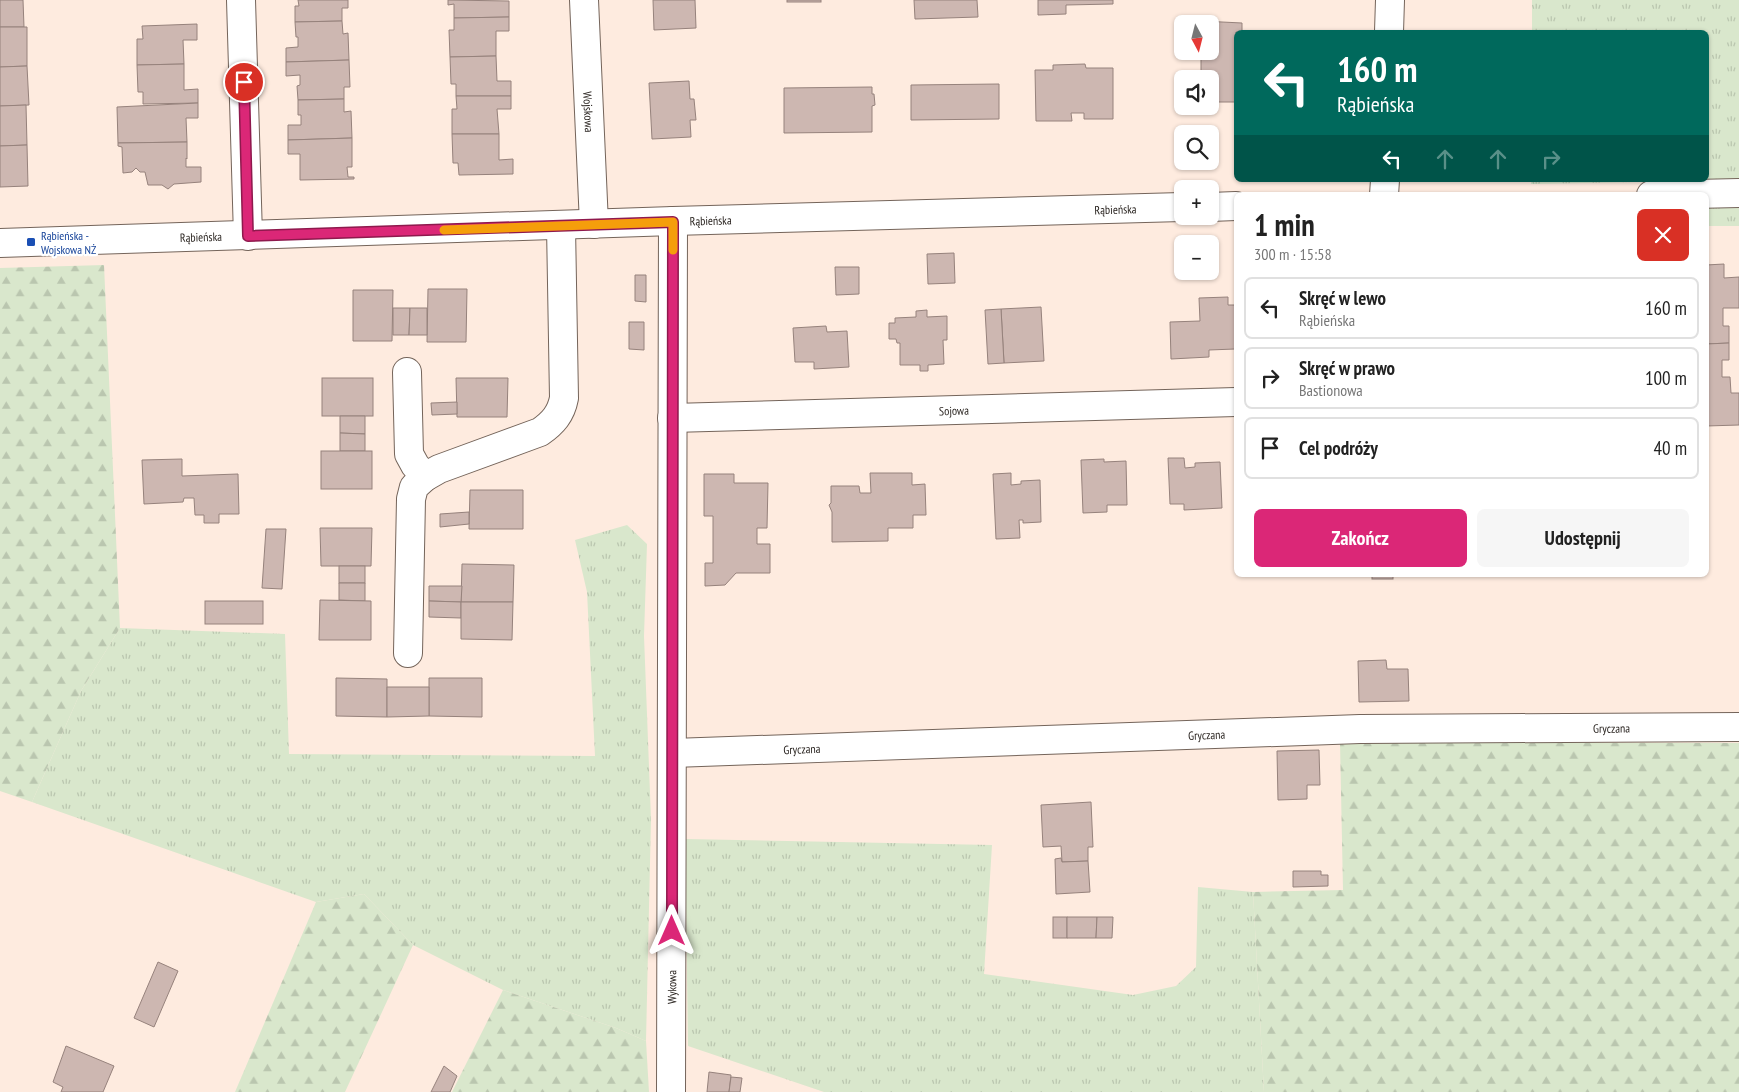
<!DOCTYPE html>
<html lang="pl">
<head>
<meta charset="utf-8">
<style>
	body { margin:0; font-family:"PT Sans Narrow",sans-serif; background:#f6f6f6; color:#222; height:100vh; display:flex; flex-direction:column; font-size:19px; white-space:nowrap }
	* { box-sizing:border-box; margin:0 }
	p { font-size:16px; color:#767676 }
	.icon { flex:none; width:28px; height:28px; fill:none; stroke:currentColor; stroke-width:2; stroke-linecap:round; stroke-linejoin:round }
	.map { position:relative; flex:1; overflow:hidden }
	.sheet { position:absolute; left:1234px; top:192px; width:475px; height:385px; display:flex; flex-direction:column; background:#fff; border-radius:8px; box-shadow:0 1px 4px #0004 }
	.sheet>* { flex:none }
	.guide { position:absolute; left:1234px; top:30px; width:475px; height:152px; border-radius:8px; box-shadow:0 1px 4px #0004; background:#00695c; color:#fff; overflow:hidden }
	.needle { width:32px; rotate:173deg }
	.fabs { position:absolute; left:1174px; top:15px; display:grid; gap:10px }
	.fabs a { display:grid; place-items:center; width:45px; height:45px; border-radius:8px; background:#fff; box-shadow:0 1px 4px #0004; font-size:25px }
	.pin { position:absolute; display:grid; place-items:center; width:42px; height:42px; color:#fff; margin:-21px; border:2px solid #fff; border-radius:50%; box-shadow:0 1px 5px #0007 }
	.me { position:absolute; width:55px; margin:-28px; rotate:0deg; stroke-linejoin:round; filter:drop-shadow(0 0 4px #0008) }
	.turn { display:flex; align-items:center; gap:18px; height:105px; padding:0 20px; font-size:22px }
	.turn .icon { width:65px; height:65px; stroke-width:2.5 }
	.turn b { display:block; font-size:35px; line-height:42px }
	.lanes { display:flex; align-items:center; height:48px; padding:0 20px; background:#0003; justify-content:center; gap:25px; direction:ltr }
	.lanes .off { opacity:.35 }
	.round { display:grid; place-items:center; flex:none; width:52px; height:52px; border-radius:8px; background:#f6f6f6 }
	.overview { display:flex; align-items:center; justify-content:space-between; height:85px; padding:0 20px }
	h1 { font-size:30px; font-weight:700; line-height:38px }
	.button { display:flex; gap:10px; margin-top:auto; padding:10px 20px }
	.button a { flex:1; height:58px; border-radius:8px; background:#db2777; color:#fff; font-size:20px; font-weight:700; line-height:58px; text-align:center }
	.button a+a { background:#f6f6f6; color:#222 }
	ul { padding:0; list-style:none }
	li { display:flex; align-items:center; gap:15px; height:62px; margin:0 10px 8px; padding:0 10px; border:2px solid #e0e0e0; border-radius:8px }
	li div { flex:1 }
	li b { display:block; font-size:19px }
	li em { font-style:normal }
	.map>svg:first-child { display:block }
	.grass { fill:url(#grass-tufts) }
	.forest { fill:url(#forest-firs) }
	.building { fill:#cdb7b1; stroke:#96827c }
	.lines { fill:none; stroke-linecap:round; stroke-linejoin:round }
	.minor-casing { stroke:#74645a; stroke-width:30 }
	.minor { stroke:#fff; stroke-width:28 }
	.route-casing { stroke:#8e194d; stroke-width:12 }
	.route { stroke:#db2777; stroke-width:9 }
	.slow { stroke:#f59e0b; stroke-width:9 }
	.transit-dot { fill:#1a4fb4; stroke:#fff; stroke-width:2 }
	.labels { text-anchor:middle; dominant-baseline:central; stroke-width:4.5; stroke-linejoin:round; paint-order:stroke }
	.street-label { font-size:12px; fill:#241e1a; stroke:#fff }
	.transit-label { font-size:12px; fill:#164399; stroke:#fff; text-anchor:start }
</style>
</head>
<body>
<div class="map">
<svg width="1739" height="1092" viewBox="0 0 1739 1092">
	<defs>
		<pattern id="grass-tufts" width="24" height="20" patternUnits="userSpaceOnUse" patternTransform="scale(1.25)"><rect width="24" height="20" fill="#d9e7cc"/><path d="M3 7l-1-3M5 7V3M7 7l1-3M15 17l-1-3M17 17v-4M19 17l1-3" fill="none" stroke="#bac6af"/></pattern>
		<pattern id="forest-firs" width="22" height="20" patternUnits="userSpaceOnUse" patternTransform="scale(1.25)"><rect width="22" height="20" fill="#d9e7cc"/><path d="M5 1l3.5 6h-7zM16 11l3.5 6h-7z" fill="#bac6af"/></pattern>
	</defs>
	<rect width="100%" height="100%" fill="#feebdf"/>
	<!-- grass -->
	<g class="grass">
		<path d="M1532,0H1739V180L1531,184V180H1706V32H1532Z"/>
		<path d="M1739,206V226H1706V207Z"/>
		<path d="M627,525L647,544L644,636L651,819L646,1041L616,1028L503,990L413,945L364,894L316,902L32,802L81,691L120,628L285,634L289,754L595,756L587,592L575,540Z"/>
		<path d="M685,839L992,845L984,974L1133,995L1176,986L1196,967L1198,887L1253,892L1264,1092H824L688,1046Z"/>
	</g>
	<!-- forest -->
	<g class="forest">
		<path d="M104,265L120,628L81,691L32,802L0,791V268Z"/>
		<path d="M1340,742L1739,743V1092H1264L1253,892L1343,890Z"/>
		<path d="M364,894L413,945L345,1092H235L316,902Z"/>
		<path d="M503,990L616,1028L646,1041L649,1092H452Z"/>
	</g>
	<!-- building -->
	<g class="building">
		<path d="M0,0H23L24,27H0Z"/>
		<path d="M298,0H348V8H342V21L295,22V6H299Z"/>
		<path d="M448,0L509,1V17L454,18V4L448,5Z"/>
		<path d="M653,0H695L696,28L654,30Z"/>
		<rect x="787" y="0" width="34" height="2"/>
		<path d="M914,0H977L978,17L915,19Z"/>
		<path d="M1038,0H1113V4L1066,5V14L1038,15Z"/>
		<path d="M509,17V31H496V56L450,57L449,30H454V18Z"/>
		<path d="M342,21L343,34L348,33L349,60L286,62V48L298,47V37H296L295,22Z"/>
		<path d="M1202,21L1242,23V32H1236V102H1210V79H1201V51H1210V24H1202Z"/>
		<path d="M197,24V40H183L184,64L137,65V39H143L142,26Z"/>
		<path d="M0,27H27V66L0,67Z"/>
		<path d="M496,56L497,81H511V96H456V84H451L450,57Z"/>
		<path d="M349,60L350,87H344V99L298,100L297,86L300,85V75L286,76V62Z"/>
		<path d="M184,64V90L198,89V103L143,104V92H138L137,65Z"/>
		<path d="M1085,64L1086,68H1113V119H1084V113H1071L1072,121H1036L1035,70H1053V65Z"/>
		<path d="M27,66L29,105L0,106V67Z"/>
		<path d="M689,81L690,99H694L696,120H690L691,137L652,139L649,83Z"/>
		<path d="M999,84V119L911,120V85Z"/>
		<path d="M872,87V94H874L875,105L872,106V132L784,133V88Z"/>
		<path d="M456,96H511V109H497L499,134H452V109H457Z"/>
		<path d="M344,99V112L351,111L352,138L288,140V125H301V115H298V100Z"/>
		<path d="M198,103V118H186L187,142L118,143L117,107Z"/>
		<path d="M26,105L27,145L0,146V106Z"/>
		<path d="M452,134H499V160L513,159V174L459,175L458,163H453Z"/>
		<path d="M352,138V167H347L348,177H354V179L300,180V154H288V140Z"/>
		<path d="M187,142V159L186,158V167H201V182L174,184L168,189L162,185H148L145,172H140L136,168L132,172L123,173L122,147L118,146V143Z"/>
		<path d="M27,145L28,186L0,187V146Z"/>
		<path d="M954,253L955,283L928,284L927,254Z"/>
		<path d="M1724,264V278L1739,277V308H1723V326H1729V343L1706,344V265Z"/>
		<path d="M835,267H859V294L836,295Z"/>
		<path d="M635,275H646V302L635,301Z"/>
		<path d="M428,289H467L466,342H427Z"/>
		<path d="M353,290H393L392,341H353Z"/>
		<path d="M1228,297V305H1236V343H1235V349L1209,350V357L1171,359L1170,322L1200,321L1199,298Z"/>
		<path d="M1041,307L1044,361L1004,363L1001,309Z"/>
		<path d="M393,308H410L409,335H393Z"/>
		<path d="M410,308H427V335H409Z"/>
		<path d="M1001,309L1004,363L988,364L985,310Z"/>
		<path d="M927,310V317L947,316V340H943L944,364L928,365V371H920V365H900V343H897L896,339H889V323H895V318L916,317V311Z"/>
		<path d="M629,322H644V350L629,349Z"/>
		<path d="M826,326L827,332L847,331L849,367L814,369V362H795L793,328Z"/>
		<path d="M1729,343V360H1722V377H1730L1731,393H1739V425L1706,426V344Z"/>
		<rect x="322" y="378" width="51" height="38"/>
		<path d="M456,378H508L507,417H457Z"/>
		<path d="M457,402V414L432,415L431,403Z"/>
		<path d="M340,416H365V434L340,433Z"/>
		<path d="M340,433L365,434V451H340Z"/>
		<rect x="321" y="451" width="51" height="38"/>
		<path d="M1168,458H1184L1185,468L1195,467V463L1220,462L1222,508L1184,510V504H1170Z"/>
		<path d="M182,459V476L238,474L239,514H219V523H204V515H195L194,498H184L183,502L144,504L142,460Z"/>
		<path d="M1104,459V462L1126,461L1127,505H1107V512L1083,513L1081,460Z"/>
		<path d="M870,473H912V485L925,484L926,515H913V528H888V541L832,542V512L829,505L831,503V486H859L860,493H871Z"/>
		<path d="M1011,473V485L1021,484V481L1040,480L1041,522L1023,523V520H1019L1020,538L996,539L993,474Z"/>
		<path d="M704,474H734V483H768L767,528H757V544H770V573H736L725,585L705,586V563H713V516H704Z"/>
		<path d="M470,490H523V529H469Z"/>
		<path d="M469,512V524L440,527V514Z"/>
		<path d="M320,528H372L371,566H321Z"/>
		<path d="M266,529H286L282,589L262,588Z"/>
		<path d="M462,564L514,565L513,602H461Z"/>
		<rect x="339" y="566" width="26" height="17"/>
		<rect x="1372" y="575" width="21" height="4"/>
		<path d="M339,583H365V601L339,600Z"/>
		<path d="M429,586H462L461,602L429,601Z"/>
		<path d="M320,600L371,601V640H319Z"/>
		<rect x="205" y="601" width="58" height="23"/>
		<path d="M429,601L461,602V618L429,617Z"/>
		<path d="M461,602H513L512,640L461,639Z"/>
		<path d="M1386,660L1387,669H1408L1409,701L1359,702L1358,661Z"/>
		<path d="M336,678L387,679V717L336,716Z"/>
		<path d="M429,678H482V717L429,716Z"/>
		<path d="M387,687H429V716L387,717Z"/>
		<path d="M1319,750L1320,785H1307V799L1278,800L1277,751Z"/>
		<path d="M1091,802L1093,847H1088V861L1062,862L1061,846L1043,847L1041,805Z"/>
		<path d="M1061,858L1062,862L1088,861L1090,892L1056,894L1055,859Z"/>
		<path d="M1293,871H1321V875H1328V886L1293,887Z"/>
		<rect x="1053" y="917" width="14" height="21"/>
		<path d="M1067,917H1097L1096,938H1067Z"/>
		<path d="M1097,917H1113L1112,938H1096Z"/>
		<path d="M158,962L178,971L154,1027L134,1018Z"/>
		<path d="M66,1046L114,1066L103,1092H61L63,1087L53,1082Z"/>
		<path d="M444,1066L457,1076L450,1092H431Z"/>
		<path d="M709,1072L731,1075L729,1092H707Z"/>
		<path d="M731,1077L742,1078L740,1092H729Z"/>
	</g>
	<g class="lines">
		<!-- minor casing -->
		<g class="minor-casing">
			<g id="minor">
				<path d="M241,0L248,236"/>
				<path id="s1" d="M584,0L594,224"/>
				<path d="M1389,32L1390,0"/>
				<path d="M1384,195L1385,180"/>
				<path d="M1651,195L1739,193"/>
				<path d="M1210,207L1236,206"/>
				<path id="s2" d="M0,243L673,221L1182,207"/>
				<path d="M407,372L409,454L415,465L425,477"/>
				<path id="s3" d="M672,418L1236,402"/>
				<path d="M408,653L411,499L414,487L425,477L439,469L540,432C553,423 561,414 564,398L561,226"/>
				<path id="s4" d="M673,753L1360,729L1739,727"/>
				<path id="s5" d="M671,1092L673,221"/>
			</g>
		</g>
		<!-- minor -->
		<use href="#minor" class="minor"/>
	</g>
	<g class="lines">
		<!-- route casing -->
		<g class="route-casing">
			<path id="route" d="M244,82L248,236L673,222L672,931"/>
		</g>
		<!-- route -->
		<use href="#route" class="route"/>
		<!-- slow -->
		<path class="slow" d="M444,230L673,222V250"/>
	</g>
	<!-- markers -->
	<rect class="transit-dot" x="26" y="237" width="10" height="10" rx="2.5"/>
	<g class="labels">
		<!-- street labels -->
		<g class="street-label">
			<text stroke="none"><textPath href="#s1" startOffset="112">Wojskowa</textPath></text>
			<text stroke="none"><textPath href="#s2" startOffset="1116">Rąbieńska</textPath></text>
			<text stroke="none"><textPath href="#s2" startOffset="711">Rąbieńska</textPath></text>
			<text stroke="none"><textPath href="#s2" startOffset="201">Rąbieńska</textPath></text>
			<text stroke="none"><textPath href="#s3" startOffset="282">Sojowa</textPath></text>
			<text stroke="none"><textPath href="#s4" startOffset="939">Gryczana</textPath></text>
			<text stroke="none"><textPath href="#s4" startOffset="534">Gryczana</textPath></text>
			<text stroke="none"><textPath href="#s4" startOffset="129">Gryczana</textPath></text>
			<text stroke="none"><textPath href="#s5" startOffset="105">Wykowa</textPath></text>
		</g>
		<!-- transit labels -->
		<g class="transit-label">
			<text x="41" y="235">Rąbieńska -<tspan x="41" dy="14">Wojskowa NŻ</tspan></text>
		</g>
	</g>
</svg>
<div class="fabs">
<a><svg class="needle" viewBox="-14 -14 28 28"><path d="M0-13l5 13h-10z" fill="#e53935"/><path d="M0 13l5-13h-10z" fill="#767676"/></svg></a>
<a><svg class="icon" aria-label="sound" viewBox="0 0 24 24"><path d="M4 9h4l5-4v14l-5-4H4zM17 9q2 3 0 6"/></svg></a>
<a><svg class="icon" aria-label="search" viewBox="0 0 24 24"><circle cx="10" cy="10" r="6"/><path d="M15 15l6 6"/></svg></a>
<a>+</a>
<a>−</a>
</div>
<div class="pin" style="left:244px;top:82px;background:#d93025"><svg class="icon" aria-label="arrive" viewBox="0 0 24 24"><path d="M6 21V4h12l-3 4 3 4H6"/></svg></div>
<svg class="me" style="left:672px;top:931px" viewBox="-20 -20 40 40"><path d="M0-17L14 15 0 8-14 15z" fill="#db2777" stroke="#fff" stroke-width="4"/></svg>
<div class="guide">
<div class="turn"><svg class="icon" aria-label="left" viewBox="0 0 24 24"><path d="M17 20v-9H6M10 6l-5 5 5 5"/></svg><div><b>160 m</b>Rąbieńska</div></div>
<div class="lanes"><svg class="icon" aria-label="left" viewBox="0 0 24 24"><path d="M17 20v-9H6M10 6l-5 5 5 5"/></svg><svg class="icon off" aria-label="ahead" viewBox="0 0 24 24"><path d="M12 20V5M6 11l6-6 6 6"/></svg><svg class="icon off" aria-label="ahead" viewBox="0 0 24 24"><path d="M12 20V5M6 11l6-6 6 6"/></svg><svg class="icon off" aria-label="right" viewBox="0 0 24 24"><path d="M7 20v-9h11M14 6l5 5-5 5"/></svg></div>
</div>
<section class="sheet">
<div class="overview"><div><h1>1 min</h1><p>300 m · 15:58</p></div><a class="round" style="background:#d93025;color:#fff"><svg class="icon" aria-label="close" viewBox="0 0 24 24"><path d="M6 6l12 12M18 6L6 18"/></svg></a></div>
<ul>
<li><svg class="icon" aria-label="left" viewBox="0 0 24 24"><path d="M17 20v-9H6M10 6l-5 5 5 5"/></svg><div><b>Skręć w lewo</b><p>Rąbieńska</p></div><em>160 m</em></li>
<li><svg class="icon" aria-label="right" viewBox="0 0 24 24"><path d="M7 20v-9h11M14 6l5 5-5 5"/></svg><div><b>Skręć w prawo</b><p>Bastionowa</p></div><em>100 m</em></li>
<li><svg class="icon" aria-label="arrive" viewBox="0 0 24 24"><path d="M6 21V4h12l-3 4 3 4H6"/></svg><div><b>Cel podróży</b></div><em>40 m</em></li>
</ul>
<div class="button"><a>Zakończ</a><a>Udostępnij</a></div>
</section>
</div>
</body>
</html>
